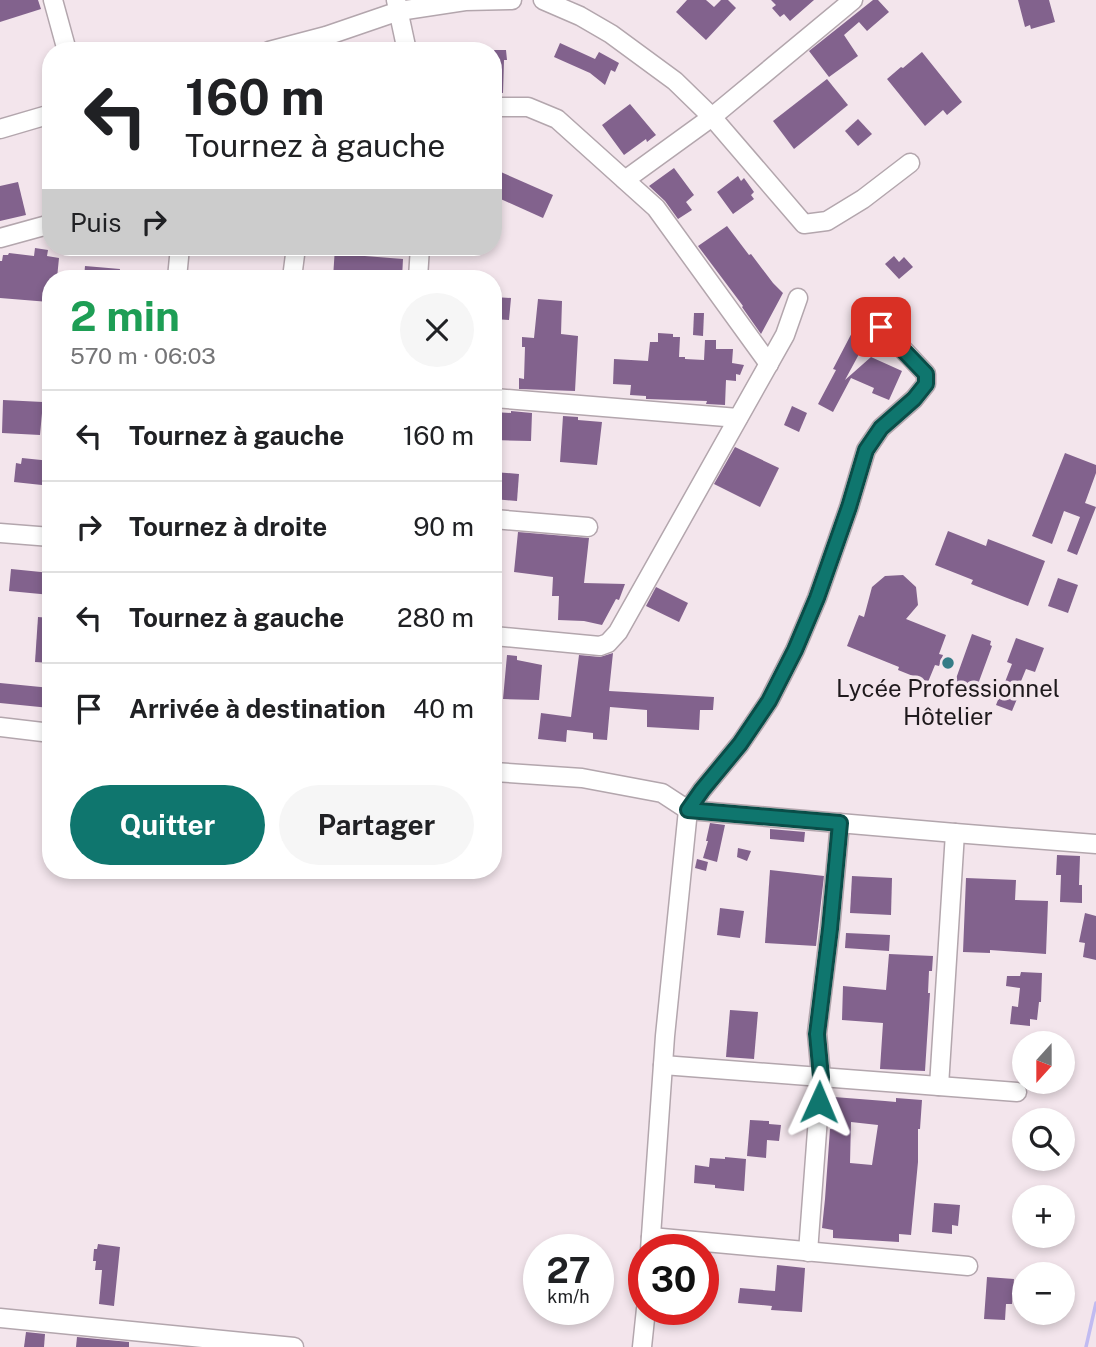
<!DOCTYPE html>
<html lang="fr">
<head>
<meta charset="utf-8">
<style>
	body { margin:0; font-family:"Public Sans",sans-serif; background:#f6f6f6; color:#202124; height:100vh; display:flex; flex-direction:column; font-size:26px; white-space:nowrap }
	* { box-sizing:border-box; margin:0 }
	p { font-size:23px; color:#757577 }
	.icon { flex:none; width:38px; height:38px; fill:none; stroke:currentColor; stroke-width:2; stroke-linecap:round; stroke-linejoin:round }
	.map { position:relative; flex:1; overflow:hidden }
	.panel { position:absolute; left:42px; top:270px; width:460px; height:609px; display:flex; flex-direction:column; background:#fff; border-radius:28px; box-shadow:0 4px 10px #0003 }
	.panel>* { flex:none }
	.banner { position:absolute; left:42px; top:42px; width:460px; height:214px; border-radius:28px; box-shadow:0 4px 10px #0003; background:#fff; color:#202124; overflow:hidden }
	.needle { width:46px; rotate:201deg }
	.buttons { position:absolute; left:1012px; top:1031px; display:grid; gap:14px }
	.buttons a { display:grid; place-items:center; width:63px; height:63px; border-radius:50%; background:#fff; box-shadow:0 4px 10px #0003; font-size:35px }
	.speed { position:absolute; left:523px; top:1234px; display:flex; gap:14px; font-size:35px; font-weight:700; text-align:center }
	.speed>* { display:grid; place-content:center; width:91px; height:91px; border-radius:50%; background:#fff; box-shadow:0 4px 10px #0003; line-height:1 }
	.speed small { font-size:18px; font-weight:400 }
	.speed .limit { border:10px solid #d22; background:#fff; color:#111 }
	.pin { position:absolute; display:grid; place-items:center; width:60px; height:60px; color:#fff; margin:-30px; border-radius:14px; box-shadow:0 4px 10px #0006 }
	.me { position:absolute; width:77px; margin:-38px; rotate:1deg; stroke-linejoin:round; filter:drop-shadow(0 0 5px #0008) }
	.turn { display:flex; align-items:center; gap:24px; height:147px; padding:0 28px; font-size:32px }
	.turn .icon { width:91px; height:91px; stroke-width:2.5 }
	.turn b { display:block; font-size:49px; line-height:60px }
	.then { display:flex; align-items:center; height:66px; padding:0 28px; background:#0003; gap:14px; font-size:26px }
	.round { display:grid; place-items:center; flex:none; width:74px; height:74px; border-radius:37px; background:#f6f6f6 }
	.summary { display:flex; align-items:center; justify-content:space-between; height:119px; padding:0 28px }
	h1 { font-size:42px; font-weight:700; line-height:52px; color:#1e9e55 }
	.action { display:flex; gap:14px; margin-top:auto; padding:14px 28px }
	.action a { flex:1; height:80px; border-radius:42px; background:#0f766e; color:#fff; font-size:28px; font-weight:700; line-height:80px; text-align:center }
	.action a+a { background:#f6f6f6; color:#202124 }
	ul { padding:0; list-style:none }
	li { display:flex; align-items:center; gap:21px; height:91px; padding:0 28px; border-top:2px solid #e0e0e0 }
	li div { flex:1 }
	li b { display:block; font-size:26px }
	li em { font-style:normal }
	.map>svg:first-child { display:block }
	.lines { fill:none; stroke-linecap:round; stroke-linejoin:round }
	.stream { stroke:#c1bbf1; stroke-width:3.5 }
	.building { fill:#82628d; fill-rule:evenodd }
	.minor-casing { stroke:#b3a6ad; stroke-width:21 }
	.minor { stroke:#fff; stroke-width:18 }
	.route-casing { stroke:#0a4d48; stroke-width:18 }
	.route { stroke:#0f766e; stroke-width:12 }
	.poi-dot { fill:#357c86; stroke:#f3e5ec; stroke-width:2.5 }
	.labels { text-anchor:middle; dominant-baseline:central; stroke-width:7; stroke-linejoin:round; paint-order:stroke }
	.poi-label { font-size:24px; fill:#1f1a1d; stroke:#f3e5ec }
</style>
</head>
<body>
<div class="map">
<svg width="1096" height="1347" viewBox="0 0 1096 1347">
	<rect width="100%" height="100%" fill="#f3e5ec"/>
	<g class="lines">
		<!-- stream -->
		<path class="stream" d="M1086,1347L1096,1303"/>
	</g>
	<!-- building -->
	<g class="building">
		<path d="M0,0H38L41,9L0,22Z"/>
		<path d="M687,0H706L714,7L721,0H728L736,8L706,40L676,12Z"/>
		<path d="M771,0H814L790,21L784,14L780,17L772,8L776,5Z"/>
		<path d="M873,0H878L889,12L867,31L859,22L844,35L858,56L829,77L809,51Z"/>
		<path d="M1018,0H1049L1055,22L1031,29L1030,25L1025,27Z"/>
		<path d="M560,43L595,59L599,52L619,63L615,72L611,70L605,85L590,73L554,57Z"/>
		<path d="M506,50L507,60H504L503,93L494,92V50Z"/>
		<path d="M922,52L962,102L947,115L943,110L925,126L887,79L901,67L903,68Z"/>
		<path d="M827,79L848,105L794,149L773,121Z"/>
		<path d="M630,104L656,135L647,142L646,139L624,155L602,125Z"/>
		<path d="M858,119L872,134L858,146L845,131Z"/>
		<path d="M674,168L694,195L686,202L692,210L678,219L665,201L649,186Z"/>
		<path d="M494,169L553,195L543,218L494,196Z"/>
		<path d="M738,176L741,181L744,178L754,192L751,195L754,199L733,214L717,192Z"/>
		<path d="M18,182L26,215L0,221V186Z"/>
		<path d="M727,226L749,255L751,254L773,283L783,293L761,334L742,307L743,306L698,246Z"/>
		<path d="M335,247L352,248V255L403,259L402,278H333Z"/>
		<path d="M35,248L48,250L47,256L59,258L57,278H51L49,302L0,298V261H2L3,255H8L9,253L34,256Z"/>
		<path d="M894,256L899,262L904,257L913,267L899,279L885,264Z"/>
		<path d="M85,266L120,269L119,278H84Z"/>
		<path d="M494,297L511,298L509,320L494,319Z"/>
		<path d="M538,299L562,301L561,334L578,336L575,391L519,389V378L524,379L525,347H522V337L534,338Z"/>
		<path d="M694,313H704L703,336L693,335Z"/>
		<path d="M857,323L871,332L845,380L871,357L902,371L889,400L872,393L874,388L851,378L833,412L818,404L836,370L833,369Z"/>
		<path d="M658,333L673,334V337H680L679,357H685V359L704,360L705,340H716V349H733L732,363L744,365L740,375L736,374V381L726,380L725,405L706,404L707,401L646,399V396L630,395L631,385L613,384L614,359L648,361L650,342H658Z"/>
		<path d="M3,400L43,402L40,435L2,433Z"/>
		<path d="M792,406L807,413L799,432L784,425Z"/>
		<path d="M511,411L532,413L531,441L494,440V412L511,413Z"/>
		<path d="M563,416L578,417V420L602,422L597,465L560,462Z"/>
		<path d="M735,447L779,468L760,507L714,484Z"/>
		<path d="M1065,453L1096,465V473L1085,503L1096,507L1077,555L1067,551L1080,517L1064,511L1052,544L1032,536Z"/>
		<path d="M22,458L51,461V486L14,482L16,463L21,464Z"/>
		<path d="M494,472L519,474L517,501L494,499Z"/>
		<path d="M948,531L986,546L988,539L1045,561L1028,606L971,584L973,580L935,565Z"/>
		<path d="M518,532L589,538L584,583L625,584L619,600L616,599L602,625L584,621L558,620L559,596H552L553,577L514,572Z"/>
		<path d="M11,569L51,573V595L9,591Z"/>
		<path d="M903,575L916,587L918,605L906,619L946,635L939,654L943,655L939,666L935,665L928,682L898,670L899,667L847,646L859,615L864,617L872,587L885,576Z"/>
		<path d="M1058,578L1078,585L1068,613L1048,606Z"/>
		<path d="M656,587L688,603L679,622L646,606Z"/>
		<path d="M38,617L51,618V663L35,662Z"/>
		<path d="M972,634L991,641L990,645L992,646L974,695L953,687Z"/>
		<path d="M1016,638L1044,648L1035,672L1026,669L1019,686L1022,687L1012,711L996,705L1012,664L1007,662Z"/>
		<path d="M613,653L609,691L714,697L713,710H700L699,730L647,727V710L610,707L607,740L593,739V733L567,730L566,742L538,739L541,713L571,717L579,655L600,657Z"/>
		<path d="M507,655L517,656V660L542,665L539,700L503,699Z"/>
		<path d="M0,683L51,688L50,708L0,703Z"/>
		<path d="M710,823L725,825L717,862L703,858L708,841H706Z"/>
		<path d="M770,829L805,832L804,842L770,839Z"/>
		<path d="M738,848L751,851L747,861L737,857Z"/>
		<path d="M1057,855L1080,856L1079,885H1082V903L1060,902L1061,875H1056Z"/>
		<path d="M697,859L708,862L706,871L695,868Z"/>
		<path d="M770,870L824,876L816,946L765,943Z"/>
		<path d="M852,876L892,878L891,915L850,913Z"/>
		<path d="M966,878L1016,880L1015,900L1048,901L1046,954L990,950V953L963,952Z"/>
		<path d="M720,908L744,911L740,938L717,935Z"/>
		<path d="M1085,913L1096,916V960L1083,957L1085,943L1079,942Z"/>
		<path d="M846,933L890,935L889,951L845,948Z"/>
		<path d="M889,954L933,956L932,971H929L928,993H930L925,1071L880,1069L883,1023L842,1020L843,986L886,990Z"/>
		<path d="M1021,972L1042,973L1041,1002H1039L1037,1020L1030,1019V1026L1010,1024L1012,1006L1018,1007L1020,988L1006,986L1007,976H1020Z"/>
		<path d="M730,1010L758,1012L754,1059L726,1057Z"/>
		<path d="M834,1097L885,1101L896,1102V1098L922,1100L920,1129H918V1162L911,1235L899,1234V1242L833,1238V1230L822,1228L825,1199L830,1129H833ZM851,1122L878,1125L872,1165L850,1163Z"/>
		<path d="M750,1120L769,1121V1124L781,1125L779,1141L767,1140L766,1158L747,1156Z"/>
		<path d="M725,1157L746,1159L744,1191L715,1188V1185L694,1183L695,1165L709,1167L710,1158L725,1159Z"/>
		<path d="M934,1203L960,1205L958,1226L952,1225V1234L932,1232Z"/>
		<path d="M98,1244L120,1247L114,1306L99,1304L102,1270H95L96,1261H93L94,1249H97Z"/>
		<path d="M777,1265L805,1268L802,1312L771,1310L772,1306L738,1303L740,1288L775,1291Z"/>
		<path d="M987,1277L1014,1279L1012,1304H1006L1005,1320L984,1319Z"/>
		<path d="M26,1332L45,1334L44,1347H24Z"/>
		<path d="M77,1337L129,1342V1347H76Z"/>
	</g>
	<g class="lines">
		<!-- minor casing -->
		<g class="minor-casing">
			<g id="minor">
				<path d="M53,0L67,51"/>
				<path d="M396,0L407,51"/>
				<path d="M543,0L580,16L611,34L675,81L712,117L804,224L827,221L863,199L910,163"/>
				<path d="M269,51L326,36L399,11L465,1L512,0"/>
				<path d="M494,107H528L557,119L656,208L769,364"/>
				<path d="M0,129L51,114"/>
				<path d="M625,180L712,117L853,0"/>
				<path d="M0,238L51,224"/>
				<path d="M177,278L180,247"/>
				<path d="M292,278L296,247"/>
				<path d="M418,278L420,247"/>
				<path d="M494,398L738,418"/>
				<path d="M494,519L588,527"/>
				<path d="M0,533L51,537"/>
				<path d="M494,636L600,646L608,643L618,632L785,335L798,298"/>
				<path d="M0,727L51,733"/>
				<path d="M494,772L582,778L662,793L688,810L955,833L1096,844"/>
				<path d="M663,1065L1017,1092"/>
				<path d="M939,1086L955,833"/>
				<path d="M651,1237L968,1266"/>
				<path d="M650,1250L665,1036L688,810L702,790L740,744L769,701L795,650L817,598L849,507L866,450L881,428L914,399L926,384V374L867,311"/>
				<path d="M808,1252L821,1077L817,1033L830,929L840,823"/>
				<path d="M0,1318L294,1347"/>
				<path d="M642,1347L646,1309"/>
			</g>
		</g>
		<!-- minor -->
		<use href="#minor" class="minor"/>
	</g>
	<g class="lines">
		<!-- route casing -->
		<g class="route-casing">
			<path id="route" d="M819,1102L821,1077L817,1034L830,929L840,823L688,810L702,790L740,744L769,701L795,650L817,598L849,507L866,450L881,428L914,399L926,384V374L881,327"/>
		</g>
		<!-- route -->
		<use href="#route" class="route"/>
	</g>
	<!-- markers -->
	<circle class="poi-dot" cx="948" cy="663" r="7"/>
	<g class="labels">
		<!-- poi labels -->
		<g class="poi-label">
			<text x="948" y="688">Lycée Professionnel<tspan x="948" dy="28">Hôtelier</tspan></text>
		</g>
	</g>
</svg>
<div class="buttons">
<a><svg class="needle" viewBox="-14 -14 28 28"><path d="M0-13l5 13h-10z" fill="#e53935"/><path d="M0 13l5-13h-10z" fill="#757577"/></svg></a>
<a><svg class="icon" aria-label="search" viewBox="0 0 24 24"><circle cx="10" cy="10" r="6"/><path d="M15 15l6 6"/></svg></a>
<a>+</a>
<a>−</a>
</div>
<div class="speed"><div>27<small>km/h</small></div><div class="limit">30</div></div>
<div class="pin" style="left:881px;top:327px;background:#d93025"><svg class="icon" aria-label="arrive" viewBox="0 0 24 24"><path d="M6 21V4h12l-3 4 3 4H6"/></svg></div>
<svg class="me" style="left:819px;top:1102px" viewBox="-20 -20 40 40"><path d="M0-17L14 15 0 8-14 15z" fill="#0f766e" stroke="#fff" stroke-width="4"/></svg>
<div class="banner">
<div class="turn"><svg class="icon" aria-label="left" viewBox="0 0 24 24"><path d="M17 20v-9H6M10 6l-5 5 5 5"/></svg><div><b>160 m</b>Tournez à gauche</div></div>
<div class="then">Puis<svg class="icon" aria-label="right" viewBox="0 0 24 24"><path d="M7 20v-9h11M14 6l5 5-5 5"/></svg></div>
</div>
<section class="panel">
<div class="summary"><div><h1>2 min</h1><p>570 m · 06:03</p></div><a class="round"><svg class="icon" aria-label="close" viewBox="0 0 24 24"><path d="M6 6l12 12M18 6L6 18"/></svg></a></div>
<ul>
<li><svg class="icon" aria-label="left" viewBox="0 0 24 24"><path d="M17 20v-9H6M10 6l-5 5 5 5"/></svg><div><b>Tournez à gauche</b></div><em>160 m</em></li>
<li><svg class="icon" aria-label="right" viewBox="0 0 24 24"><path d="M7 20v-9h11M14 6l5 5-5 5"/></svg><div><b>Tournez à droite</b></div><em>90 m</em></li>
<li><svg class="icon" aria-label="left" viewBox="0 0 24 24"><path d="M17 20v-9H6M10 6l-5 5 5 5"/></svg><div><b>Tournez à gauche</b></div><em>280 m</em></li>
<li><svg class="icon" aria-label="arrive" viewBox="0 0 24 24"><path d="M6 21V4h12l-3 4 3 4H6"/></svg><div><b>Arrivée à destination</b></div><em>40 m</em></li>
</ul>
<div class="action"><a>Quitter</a><a>Partager</a></div>
</section>
</div>
</body>
</html>
